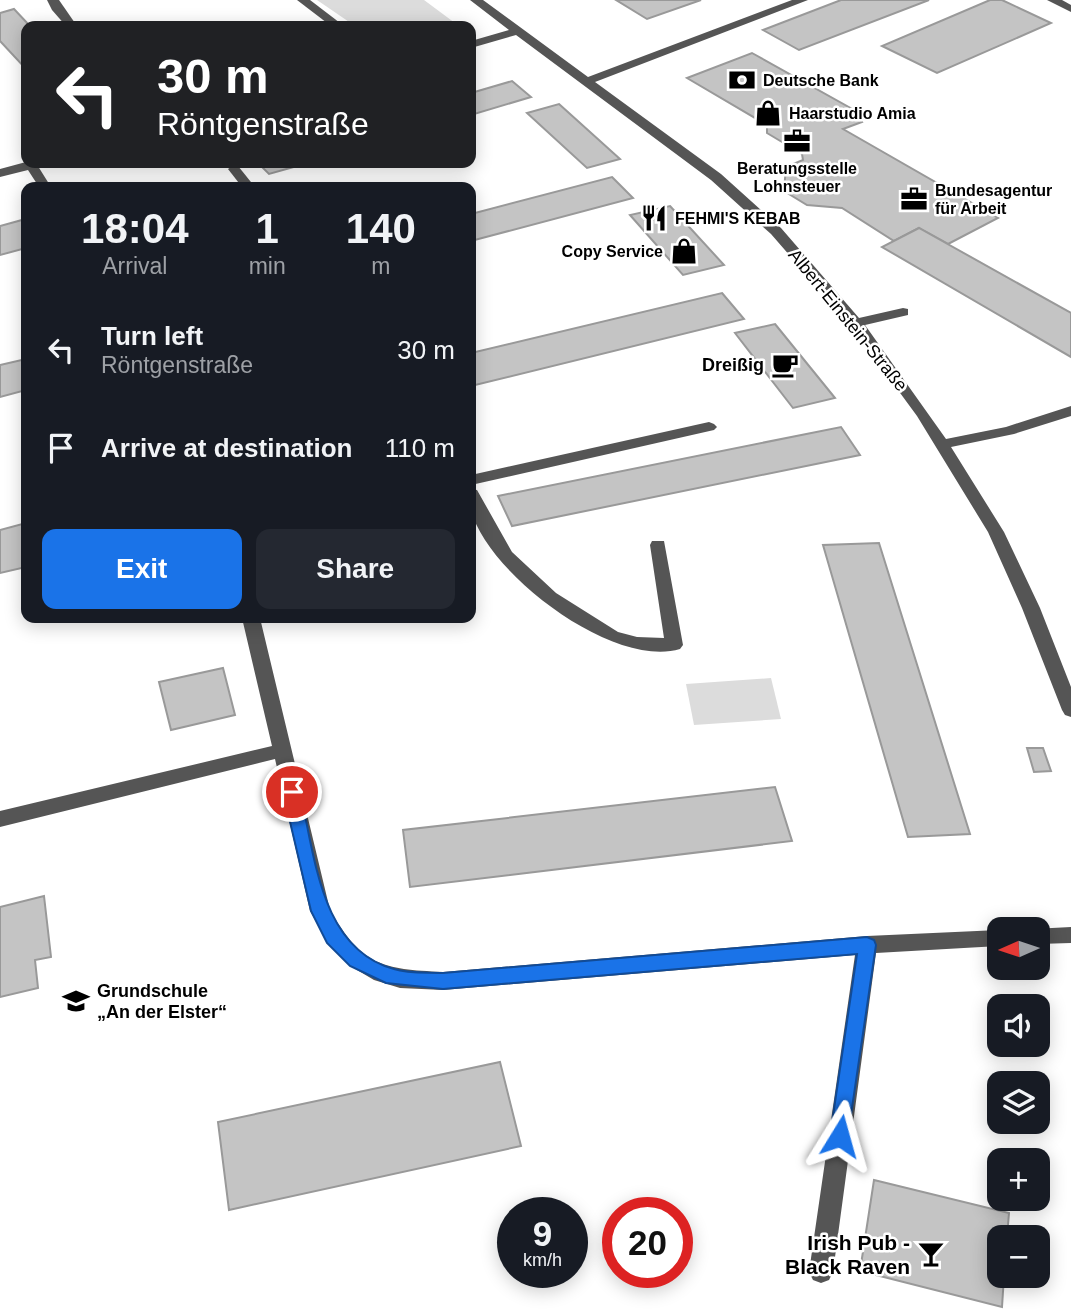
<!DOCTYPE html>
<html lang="en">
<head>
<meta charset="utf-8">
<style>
	body { margin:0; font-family:Helvetica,sans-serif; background:#242831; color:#f1f3f6; height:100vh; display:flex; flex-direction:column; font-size:26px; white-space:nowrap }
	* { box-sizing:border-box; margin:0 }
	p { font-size:23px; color:#9ea1a6 }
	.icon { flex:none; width:38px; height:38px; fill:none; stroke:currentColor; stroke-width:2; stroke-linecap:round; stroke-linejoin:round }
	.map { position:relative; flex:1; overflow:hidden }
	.side { position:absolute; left:21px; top:182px; width:455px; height:441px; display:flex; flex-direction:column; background:#171b24; border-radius:14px; box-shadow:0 4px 18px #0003 }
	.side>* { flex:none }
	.hud { position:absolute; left:21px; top:21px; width:455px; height:147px; border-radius:14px; box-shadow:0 4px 18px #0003; background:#202124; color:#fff; overflow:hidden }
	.needle { width:46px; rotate:267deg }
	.fabs { position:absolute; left:987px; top:917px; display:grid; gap:14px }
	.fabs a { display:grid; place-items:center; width:63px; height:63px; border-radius:14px; background:#171b24; box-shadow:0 4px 18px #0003; font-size:35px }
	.speed { position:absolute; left:497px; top:1197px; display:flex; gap:14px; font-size:35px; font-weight:700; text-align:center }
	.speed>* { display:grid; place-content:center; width:91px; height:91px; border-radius:50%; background:#171b24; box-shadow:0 4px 18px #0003; line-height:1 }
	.speed small { font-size:18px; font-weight:400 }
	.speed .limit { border:10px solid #d22; background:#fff; color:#111 }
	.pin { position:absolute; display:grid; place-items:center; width:60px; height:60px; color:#fff; margin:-30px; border:4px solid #fff; border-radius:50%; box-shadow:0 2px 7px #0007 }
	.me { position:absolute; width:77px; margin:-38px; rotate:8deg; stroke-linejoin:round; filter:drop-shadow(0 0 5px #0008) }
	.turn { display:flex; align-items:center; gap:24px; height:147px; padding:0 21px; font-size:32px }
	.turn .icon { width:91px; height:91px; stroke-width:2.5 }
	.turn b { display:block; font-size:49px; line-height:60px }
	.eta { display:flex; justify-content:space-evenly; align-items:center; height:119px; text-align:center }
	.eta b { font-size:42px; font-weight:600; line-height:49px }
	.button { display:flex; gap:14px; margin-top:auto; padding:14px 21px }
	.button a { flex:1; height:80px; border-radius:14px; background:#1a73e8; color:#fff; font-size:28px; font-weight:600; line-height:80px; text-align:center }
	.button a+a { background:#242831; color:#f1f3f6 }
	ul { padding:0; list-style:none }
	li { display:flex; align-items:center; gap:21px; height:98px; padding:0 21px }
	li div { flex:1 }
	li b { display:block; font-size:26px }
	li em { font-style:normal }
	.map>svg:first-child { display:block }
	.green { fill:#dcdcdc }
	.building { fill:#c4c4c4; stroke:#999; stroke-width:2 }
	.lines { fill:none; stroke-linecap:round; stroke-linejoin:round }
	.minor { fill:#555; fill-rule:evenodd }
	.route { fill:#1a73e8; stroke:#114b97; stroke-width:2 }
	.labels { text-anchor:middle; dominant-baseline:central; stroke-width:5; stroke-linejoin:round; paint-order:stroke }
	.far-poi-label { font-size:16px; font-weight:bold; fill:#000; stroke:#fff; text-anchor:start }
	.street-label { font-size:18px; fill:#000; stroke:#fff }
	.poi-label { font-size:18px; font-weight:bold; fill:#000; stroke:#fff; text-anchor:end }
	.near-poi-label { font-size:21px; font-weight:bold; fill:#000; stroke:#fff; text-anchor:end }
</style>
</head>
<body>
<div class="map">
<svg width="1071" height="1310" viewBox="0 0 1071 1310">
	<rect width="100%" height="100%" fill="#fff"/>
	<!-- green -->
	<g class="green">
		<path d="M317,0H424L459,26H355Z"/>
		<path d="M771,678L781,719L694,725L686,684Z"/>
	</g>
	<!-- building -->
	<g class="building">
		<path d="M616,0H701L647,19Z"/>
		<path d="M841,0H929L799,50L763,30Z"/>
		<path d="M990,0H1002L1051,23L937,73L882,46Z"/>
		<path d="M14,9L30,26H26V69L0,41V13Z"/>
		<path d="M752,53L854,110L862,122L843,129L998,218L948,244L919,228L894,241L842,208L807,205L784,191L786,167L803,160L802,154L767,133V125L687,78Z"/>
		<path d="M512,81L531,97L471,115V93Z"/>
		<path d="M559,104L620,159L587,168L527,113Z"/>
		<path d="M258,163H308L269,174Z"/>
		<path d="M612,177L633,198L471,241V214Z"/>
		<path d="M670,206L724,265L683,275L630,215Z"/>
		<path d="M22,220L26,226V248L0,255V226Z"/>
		<path d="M919,228L1071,313V357L882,247Z"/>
		<path d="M722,293L744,319L471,386V353Z"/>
		<path d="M775,324L835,398L793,408L735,333Z"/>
		<path d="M26,359V390L0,397V365Z"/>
		<path d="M841,427L860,455L512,526L498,496Z"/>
		<path d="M26,523V567L0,573V530Z"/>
		<path d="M879,543L970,834L908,837L823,545Z"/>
		<path d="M223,668L235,715L171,730L159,682Z"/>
		<path d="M1027,748H1043L1051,771L1034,772Z"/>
		<path d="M775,787L792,841L410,887L403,830Z"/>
		<path d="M44,896L51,957L35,960L38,988L0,997V907Z"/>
		<path d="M500,1062L521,1146L229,1210L218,1122Z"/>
		<path d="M874,1180L1009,1213L1007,1237H999V1276H1004L1002,1307L860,1271Z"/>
	</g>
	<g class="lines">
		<!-- minor -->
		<g class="minor">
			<path d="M47,0H59L77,26H66L52,10Z"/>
			<path d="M297,0H310L344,26H331Z"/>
			<path d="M470,0H483L588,77L792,0H808L595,82L721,174L781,228L859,318L903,308L908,309V315L865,325L946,439L1006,427L1071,406V416L1014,434L951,447L1004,532L1040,608L1071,687V717L1065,715L1062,710L1022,608L988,532L917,416L851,326L771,234L711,180L516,35L471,48V41L509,30Z"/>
			<path d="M1047,0H1062L1071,5V12Z"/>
			<path d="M26,162L36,163L51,187H39L28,170L0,177V169Z"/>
			<path d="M234,165L238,166L255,187H242L228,169Z"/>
			<path d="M709,422L714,424L717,427L714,430L471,485V475Z"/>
			<path d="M471,489L477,490L512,552L556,593L618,632L637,637L664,638L650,545L652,541H664L683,645L680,649C613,669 487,573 471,510C469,504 471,495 471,489Z"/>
			<path d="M242,618H260L330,910C362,966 382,969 443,972L867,936L999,930V946L876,953L833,1272L829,1280L821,1283L813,1280L809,1272L855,955L443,990L400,988L374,980L352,967L326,939L310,911L275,759L0,827V811L272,746Z"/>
			<path d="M1071,927V943L1038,944V929H1033Z"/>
		</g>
	</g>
	<!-- route -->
	<path class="route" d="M292,785L298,787L300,792C315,855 320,949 394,969C409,974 428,972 443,973L867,937L874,940L876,945L847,1142L840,1145L833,1142L830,1136L857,954L443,989L386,983L350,966L327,943L311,911L283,792L286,787Z"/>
	<!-- icons -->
	<defs>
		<g id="bank-bare" transform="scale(2.1)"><path d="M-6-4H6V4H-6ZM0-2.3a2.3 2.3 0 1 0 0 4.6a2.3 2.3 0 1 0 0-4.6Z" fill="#000" stroke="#fff" stroke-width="2.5" paint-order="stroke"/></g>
		<g id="shop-bare" transform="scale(2.1)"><path d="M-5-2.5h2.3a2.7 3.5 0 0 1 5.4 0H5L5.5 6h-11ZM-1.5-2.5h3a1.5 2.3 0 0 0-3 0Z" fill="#000" stroke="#fff" stroke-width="2.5" paint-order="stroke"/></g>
		<g id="office-bare" transform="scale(2.1)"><path d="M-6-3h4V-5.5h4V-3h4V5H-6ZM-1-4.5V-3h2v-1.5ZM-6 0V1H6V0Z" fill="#000" stroke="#fff" stroke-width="2.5" paint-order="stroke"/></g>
		<g id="restaurant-bare" transform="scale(2.1)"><path d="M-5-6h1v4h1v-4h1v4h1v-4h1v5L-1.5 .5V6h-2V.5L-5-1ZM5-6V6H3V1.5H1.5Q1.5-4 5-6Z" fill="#000" stroke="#fff" stroke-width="2.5" paint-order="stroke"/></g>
		<g id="cafe-bare" transform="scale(2.1)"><path d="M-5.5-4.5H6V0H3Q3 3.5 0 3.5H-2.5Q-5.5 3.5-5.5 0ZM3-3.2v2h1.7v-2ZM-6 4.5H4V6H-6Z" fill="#000" stroke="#fff" stroke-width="2.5" paint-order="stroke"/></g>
		<g id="school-bare" transform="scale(2.1)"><path d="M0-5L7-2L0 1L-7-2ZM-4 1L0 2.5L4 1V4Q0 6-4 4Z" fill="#000" stroke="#fff" stroke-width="2.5" paint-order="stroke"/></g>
		<g id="bar-bare" transform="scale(2.1)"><path d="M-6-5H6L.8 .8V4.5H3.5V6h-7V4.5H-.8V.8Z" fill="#000" stroke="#fff" stroke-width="2.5" paint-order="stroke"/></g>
	</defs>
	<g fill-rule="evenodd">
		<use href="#bank-bare" x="742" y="80"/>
		<use href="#shop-bare" x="768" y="113"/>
		<use href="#office-bare" x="797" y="141"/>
		<use href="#office-bare" x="914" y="199"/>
		<use href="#restaurant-bare" x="654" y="218"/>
		<use href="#shop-bare" x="684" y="251"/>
		<use href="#cafe-bare" x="785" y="365"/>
		<use href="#school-bare" x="76" y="1001"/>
		<use href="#bar-bare" x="931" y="1254"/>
	</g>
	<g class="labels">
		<!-- far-poi labels -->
		<g class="far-poi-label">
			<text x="763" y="80">Deutsche Bank</text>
			<text x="789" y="113">Haarstudio Amia</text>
			<text x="797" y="168" text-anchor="middle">Beratungsstelle<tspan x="797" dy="18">Lohnsteuer</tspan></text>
			<text x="935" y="190">Bundesagentur<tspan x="935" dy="18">für Arbeit</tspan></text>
			<text x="675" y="218">FEHMI'S KEBAB</text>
			<text x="663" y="251" text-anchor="end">Copy Service</text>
		</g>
		<!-- street labels -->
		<g class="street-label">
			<text transform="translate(848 320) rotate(51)">Albert-Einstein-Straße</text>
		</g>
		<!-- poi labels -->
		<g class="poi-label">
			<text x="764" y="365">Dreißig</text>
			<text x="97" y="991" text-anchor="start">Grundschule<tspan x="97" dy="21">„An der Elster“</tspan></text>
		</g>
		<!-- near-poi labels -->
		<g class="near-poi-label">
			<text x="910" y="1242">Irish Pub -<tspan x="910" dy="24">Black Raven</tspan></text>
		</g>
	</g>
</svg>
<div class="fabs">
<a><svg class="needle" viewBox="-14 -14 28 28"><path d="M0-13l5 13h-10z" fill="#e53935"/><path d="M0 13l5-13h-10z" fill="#9ea1a6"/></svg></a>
<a><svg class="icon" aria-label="sound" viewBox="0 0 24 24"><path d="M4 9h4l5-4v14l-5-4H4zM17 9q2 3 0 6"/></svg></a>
<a><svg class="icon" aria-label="layers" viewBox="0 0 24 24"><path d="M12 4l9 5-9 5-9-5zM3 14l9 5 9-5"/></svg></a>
<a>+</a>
<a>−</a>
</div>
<div class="speed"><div>9<small>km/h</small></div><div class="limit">20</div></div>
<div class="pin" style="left:292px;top:792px;background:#d93025"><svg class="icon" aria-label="arrive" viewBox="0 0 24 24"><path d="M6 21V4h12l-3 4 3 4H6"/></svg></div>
<svg class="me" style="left:840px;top:1136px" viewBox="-20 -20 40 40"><path d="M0-17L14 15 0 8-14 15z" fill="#1a73e8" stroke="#fff" stroke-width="4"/></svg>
<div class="hud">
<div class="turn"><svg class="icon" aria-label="left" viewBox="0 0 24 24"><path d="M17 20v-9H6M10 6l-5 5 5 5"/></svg><div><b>30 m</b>Röntgenstraße</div></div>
</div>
<section class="side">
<div class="eta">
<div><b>18:04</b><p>Arrival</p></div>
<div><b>1</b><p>min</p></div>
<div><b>140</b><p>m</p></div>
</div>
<ul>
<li><svg class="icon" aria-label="left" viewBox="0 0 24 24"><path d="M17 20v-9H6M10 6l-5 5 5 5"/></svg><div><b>Turn left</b><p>Röntgenstraße</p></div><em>30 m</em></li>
<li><svg class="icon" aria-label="arrive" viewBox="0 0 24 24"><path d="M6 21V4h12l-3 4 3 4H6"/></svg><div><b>Arrive at destination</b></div><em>110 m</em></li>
</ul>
<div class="button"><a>Exit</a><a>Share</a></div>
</section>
</div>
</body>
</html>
